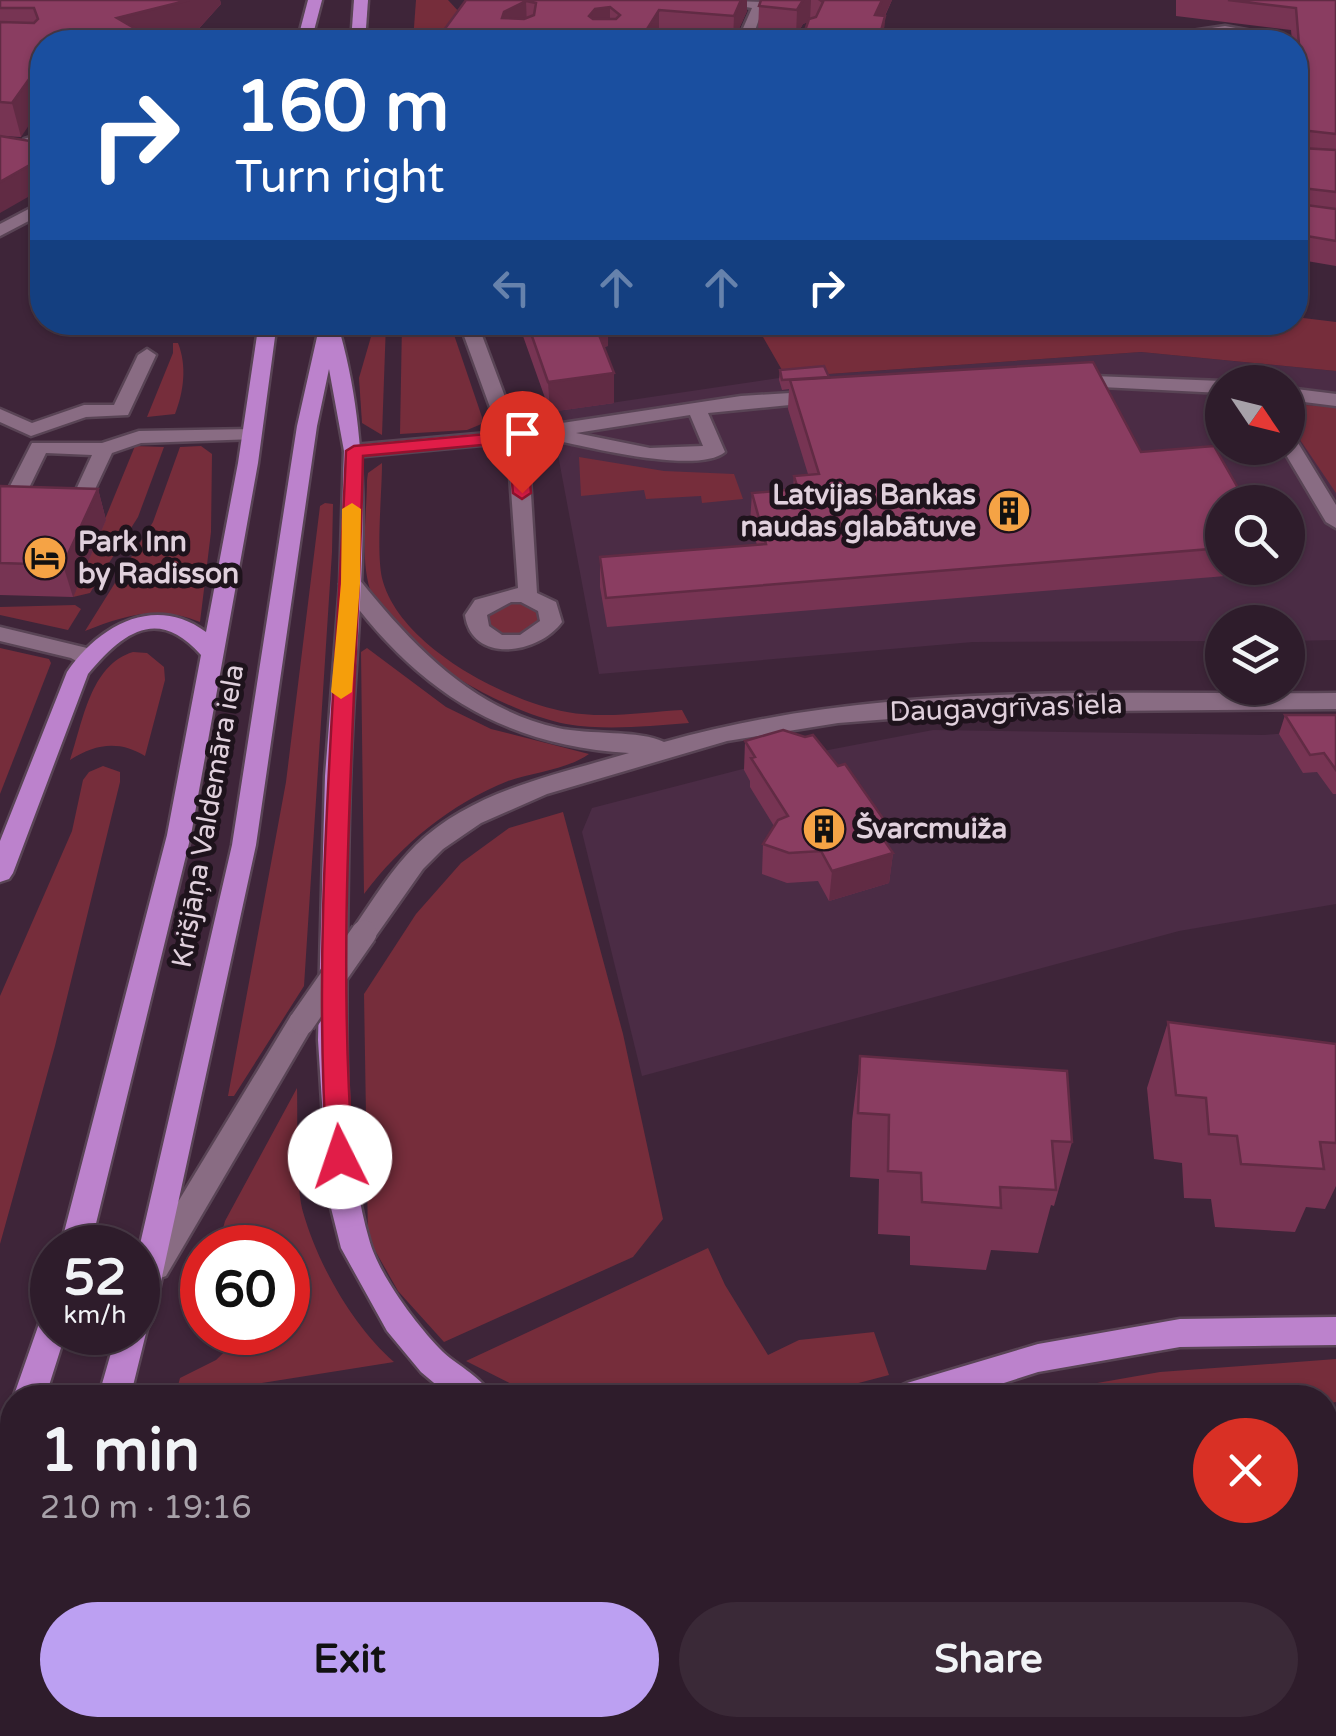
<!DOCTYPE html>
<html lang="en">
<head>
<meta charset="utf-8">
<style>
	body { margin:0; font-family:"Varela Round",sans-serif; background:#3a2937; color:#f1f3f6; height:100vh; display:flex; flex-direction:column; font-size:38px; white-space:nowrap }
	* { box-sizing:border-box; margin:0 }
	p { font-size:32px; color:#a7a1a9 }
	.icon { flex:none; width:55px; height:55px; fill:none; stroke:currentColor; stroke-width:2; stroke-linecap:round; stroke-linejoin:round }
	.map { position:relative; flex:1; overflow:hidden }
	.panel { position:absolute; left:0px; top:1385px; width:1338px; height:352px; display:flex; flex-direction:column; background:#2e1c2b; border-radius:40px 40px 0 0; box-shadow:0 2px 8px #0004,0 0 0 2px #493a47 }
	.panel>* { flex:none }
	.banner { position:absolute; left:30px; top:30px; width:1278px; height:305px; border-radius:40px; box-shadow:0 2px 8px #0004,0 0 0 2px #493a47; background:#1a4fa0; color:#fff; overflow:hidden }
	.needle { width:65px; rotate:125deg }
	.tools { position:absolute; left:1205px; top:365px; display:grid; gap:20px }
	.tools a { display:grid; place-items:center; width:100px; height:100px; border-radius:50%; background:#2e1c2b; box-shadow:0 2px 8px #0004,0 0 0 2px #493a47; font-size:50px }
	.speed { position:absolute; left:30px; top:1225px; display:flex; gap:20px; font-size:50px; font-weight:700; text-align:center }
	.speed>* { display:grid; place-content:center; width:130px; height:130px; border-radius:50%; background:#2e1c2b; box-shadow:0 2px 8px #0004,0 0 0 2px #493a47; line-height:1 }
	.speed small { font-size:25px; font-weight:400 }
	.speed .limit { border:15px solid #d22; background:#fff; color:#111 }
	.pin { position:absolute; display:grid; place-items:center; width:85px; height:85px; color:#fff; margin:-102px -42px; border-radius:50% 50% 50% 0; rotate:-45deg; box-shadow:0 0 10px #0007 }
	.pin .icon { rotate:45deg }
	.me { position:absolute; width:110px; margin:-55px; rotate:356deg; stroke-linejoin:round; filter:drop-shadow(0 0 8px #0008) }
	.turn { display:flex; align-items:center; gap:35px; height:210px; padding:0 40px; font-size:45px }
	.turn .icon { width:130px; height:130px; stroke-width:2.5 }
	.turn b { display:block; font-size:70px; line-height:85px }
	.lanes { display:flex; align-items:center; height:95px; padding:0 40px; background:#0003; justify-content:center; gap:50px; direction:ltr }
	.lanes .off { opacity:.35 }
	.round { display:grid; place-items:center; flex:none; width:105px; height:105px; border-radius:52px; background:#3a2937 }
	.overview { display:flex; align-items:center; justify-content:space-between; height:170px; padding:0 40px }
	h1 { font-size:60px; font-weight:700; line-height:75px }
	.primary-button { display:flex; gap:20px; margin-top:auto; padding:20px 40px }
	.primary-button a { flex:1; height:115px; border-radius:60px; background:#bca0f2; color:#111; font-size:40px; font-weight:700; line-height:115px; text-align:center }
	.primary-button a+a { background:#3a2937; color:#f1f3f6 }
	.map>svg:first-child { display:block }
	.built { fill:#4b2c45; fill-rule:evenodd }
	.green { fill:#762d3b }
	.lines { fill:none; stroke-linecap:round; stroke-linejoin:round }
	.lane-casing { stroke:#594455; stroke-width:5 }
	.street-casing { stroke:#594455; stroke-width:5 }
	.secondary-casing { stroke:#594455; stroke-width:5 }
	.primary-casing { stroke:#594455; stroke-width:5 }
	.lane { fill:#896c83; fill-rule:evenodd }
	.street { fill:#896c83; fill-rule:evenodd }
	.secondary { fill:#896c83; fill-rule:evenodd }
	.primary { fill:#bc82cc; fill-rule:evenodd }
	.street-bridge-casing { stroke:#594455; stroke-width:30; stroke-linecap:butt }
	.street-bridge { stroke:#896c83; stroke-width:25 }
	.wall { fill:#773453 }
	.shaded-wall { fill:#612b44 }
	.building { fill:#8a3d61; stroke:#612b44; stroke-width:2.5; fill-rule:evenodd }
	.route { fill:#e11d48; stroke:#92132f; stroke-width:2.5 }
	.slow { fill:#f59e0b }
	.labels { text-anchor:middle; dominant-baseline:central; stroke-width:10; stroke-linejoin:round; paint-order:stroke }
	.poi-label { font-size:28px; font-weight:bold; fill:#e0d0dc; stroke:#1e131c; text-anchor:start }
	.street-label { font-size:28px; fill:#e0d0dc; stroke:#1e131c }
</style>
</head>
<body>
<div class="map">
<svg width="1336" height="1736" viewBox="0 0 1336 1736">
	<rect width="100%" height="100%" fill="#3e2539"/>
	<!-- built -->
	<g class="built">
		<path d="M1141,352L1336,371V640L1288,641V622H1222V641L973,642L599,674L550,412L786,377ZM1222,382H1288V448H1222ZM1222,502H1288V568H1222Z"/>
		<path d="M1336,729V904L1179,931L642,1076L582,832L592,808L781,759L933,730L1264,735Z"/>
		<path d="M487,1725H916L923,1736H450Z"/>
	</g>
	<!-- green -->
	<g class="green">
		<path d="M416,0H448L460,13L442,39L413,41Z"/>
		<path d="M1295,317L1336,322V371L1141,352L786,377L755,323L1295,322Z"/>
		<path d="M375,323H386L382,435L362,423L359,378Z"/>
		<path d="M402,323H450L484,423L467,430L400,434Z"/>
		<path d="M173,343H178C187,366 184,391 175,414L147,417L173,353Z"/>
		<path d="M1288,404L1336,407V493L1288,422Z"/>
		<path d="M135,446L164,447L138,517L90,593L73,597Z"/>
		<path d="M201,446L212,454L211,532L200,622C159,605 124,615 85,631L153,522L180,447Z"/>
		<path d="M579,457L664,471L734,474L743,499L702,503L701,496L646,499L644,490L581,496Z"/>
		<path d="M382,463C382,494 376,550 382,578C398,645 505,701 567,712C604,719 646,712 682,710L689,723C648,726 607,731 566,724C509,714 393,651 372,595C359,562 367,515 367,480L368,473Z"/>
		<path d="M325,503L333,504L332,552L304,986L234,1096H228L286,782L320,506Z"/>
		<path d="M519,602L536,609L541,621C523,635 508,643 488,627V615L506,603Z"/>
		<path d="M75,605L81,609L68,630L0,615V607Z"/>
		<path d="M0,648L49,659L51,663L0,794Z"/>
		<path d="M367,648L446,707L491,729L589,754C566,770 534,772 508,781C450,804 401,845 364,894L361,652Z"/>
		<path d="M133,652L147,653L164,667L165,680L145,756C119,740 95,744 70,760C83,722 90,665 133,652Z"/>
		<path d="M103,766L120,772V782L55,1046L0,1244V996L72,831L83,780L89,772Z"/>
		<path d="M563,812L623,1034L663,1219L633,1257L444,1342L398,1291L368,1238L364,994L416,914L461,863L509,828Z"/>
		<path d="M297,1088C298,1122 295,1182 303,1212C318,1265 353,1326 394,1362L175,1397L180,1378L216,1360L244,1333L288,1332V1248L218,1247L225,1221Z"/>
		<path d="M708,1248L725,1285L768,1355L799,1340L874,1332L889,1375L805,1397L539,1398L466,1361Z"/>
		<path d="M1336,1359V1402L1325,1404V1398L1017,1397L1160,1372Z"/>
	</g>
	<g class="lines">
		<!-- lane casing -->
		<g class="lane-casing">
			<g id="lane">
				<path d="M704,0L765,2L751,42H737L752,8Z"/>
				<path d="M1225,26L1257,32L1276,42L1225,35L1184,42L1192,31Z"/>
				<path d="M42,133V143L32,144L24,139Z"/>
				<path d="M147,349L156,355L128,415L86,417L31,436L0,422V409L32,423L84,405H114L138,355Z"/>
				<path d="M1068,375L1222,381L1227,382H1222V393L1061,385L1059,381Z"/>
				<path d="M1288,388L1336,394V406L1288,400Z"/>
				<path d="M823,391L832,397L830,401L708,413L725,452C699,474 596,449 563,442C544,435 515,449 499,437L509,431L741,396ZM690,415L703,446L650,448L576,433Z"/>
				<path d="M252,429L259,431V439L141,443L112,453L89,502H15L5,496L32,443H102L139,431ZM46,453L92,455L75,492L28,490Z"/>
				<path d="M1288,436L1295,438L1336,505V528L1326,522L1282,448H1288Z"/>
				<path d="M1325,1604L1336,1605V1639L1325,1638Z"/>
				<path d="M949,1725H988L992,1736H954Z"/>
			</g>
		</g>
		<!-- street casing -->
		<g class="street-casing">
			<g id="street">
				<path d="M459,322H477L529,461L537,593L556,602L562,622C539,654 472,665 465,615L475,600L518,588L509,461L503,443L354,457L344,451L354,445L499,432ZM511,602H521L538,611L540,621L520,635H502L489,626L487,615Z"/>
				<path d="M351,577L359,579C412,645 472,709 558,728C588,735 641,730 664,742C882,680 1113,695 1336,693V709L980,712L838,723L727,741L547,794L481,823L443,849L423,869L373,940H355L351,933L355,926C374,898 392,869 416,845C473,790 556,775 629,753C501,746 413,688 340,584Z"/>
				<path d="M0,627L87,648L98,660L87,667L71,658L0,641Z"/>
				<path d="M302,1011L312,1014L315,1022L166,1276L155,1280L144,1276L140,1267L144,1258L292,1014Z"/>
			</g>
		</g>
		<!-- secondary casing -->
		<g class="secondary-casing">
			<g id="secondary">
				<path d="M42,202V214L0,236V224Z"/>
				<path d="M1336,1422V1477L1325,1474V1424Z"/>
				<path d="M213,1725H277L272,1736H209Z"/>
			</g>
		</g>
		<!-- primary casing -->
		<g class="primary-casing">
			<g id="primary">
				<path d="M308,0H322L311,42H297Z"/>
				<path d="M354,0H368L365,42H351Z"/>
				<path d="M259,322H277L258,463L191,835L90,1248H60L167,835L201,655C158,606 123,632 88,674L13,873L9,879L0,882V841L67,672C99,625 155,594 206,632L238,463Z"/>
				<path d="M337,322C373,442 363,560 355,682C349,770 348,858 347,946C346,1042 343,1146 369,1239C378,1274 417,1326 443,1352C459,1367 483,1377 492,1398H452L421,1372L387,1331L341,1248L328,1196L318,1040L325,776L340,584L344,451L329,369L317,426L256,845L153,1318L147,1329L130,1398H98L117,1332H138V1253L232,845L297,426L317,337L322,333L320,324Z"/>
				<path d="M52,1314V1332H66L45,1398H13L41,1318Z"/>
				<path d="M1336,1317V1345L1180,1347L1038,1372L957,1398H891L896,1388L907,1383L1038,1344L1180,1319Z"/>
				<path d="M12,1431V1492L0,1499V1436Z"/>
				<path d="M0,1550L12,1555V1590L0,1585Z"/>
				<path d="M12,1609V1643L0,1646V1612Z"/>
				<path d="M12,1709V1725H35L32,1736H0L4,1712Z"/>
			</g>
		</g>
		<!-- lane -->
		<use href="#lane" class="lane"/>
		<!-- street -->
		<use href="#street" class="street"/>
		<!-- secondary -->
		<use href="#secondary" class="secondary"/>
		<!-- primary -->
		<use href="#primary" class="primary"/>
		<!-- street-bridge casing -->
		<g class="street-bridge-casing">
			<path id="street-bridge" d="M302,1022L364,933"/>
		</g>
		<!-- street-bridge -->
		<use href="#street-bridge" class="street-bridge"/>
	</g>
	<!-- wall -->
	<g class="wall">
		<path d="M0,0H220L221,4L194,34L157,42H42L21,137L3,136L0,213Z"/>
		<path d="M466,0H747V11L733,42L659,36L655,42H445L444,30Z"/>
		<path d="M761,0H892L885,16L883,42L808,22L803,24L796,36L758,33L759,6Z"/>
		<path d="M1176,0H1336V266L1295,259V42H1292L1291,30L1176,16Z"/>
		<path d="M518,322H608V346L604,347L614,403L550,412Z"/>
		<path d="M780,370L829,378L1141,452L1222,502V568H1264L1262,573L607,627L600,587V557L757,545L750,522L752,493L793,489L794,476L808,474L788,409L789,389L782,390L779,380Z"/>
		<path d="M0,486L98,489L106,520L73,597L0,595Z"/>
		<path d="M1285,715H1336V794H1333L1317,772L1303,773L1279,734Z"/>
		<path d="M745,741L888,830L886,844L893,853L889,883L829,901L818,881L787,883L762,874L763,844L774,826L750,787V781L744,770Z"/>
		<path d="M1168,1022L1336,1044V1186L1325,1209L1306,1207L1295,1232L1215,1227L1211,1199L1184,1198L1182,1163L1154,1159L1147,1088Z"/>
		<path d="M860,1056L1072,1142L1054,1206L1051,1205L1038,1253L991,1250L986,1270L910,1265V1236L878,1234L879,1179L850,1177L852,1121Z"/>
		<path d="M729,1725H878L881,1736H730Z"/>
	</g>
	<!-- shaded-wall -->
	<g class="shaded-wall">
		<path d="M189,0H220L221,4L194,34L157,42H122L117,18Z"/>
		<path d="M741,0H747V11L733,42L734,16Z"/>
		<path d="M803,0H811L810,21L803,24L796,36L797,10Z"/>
		<path d="M882,0H892L873,41L875,15Z"/>
		<path d="M526,1L527,28L502,18L504,12Z"/>
		<path d="M610,7V33L589,16L595,9Z"/>
		<path d="M659,10V36L655,42H639Z"/>
		<path d="M885,16L883,42H878Z"/>
		<path d="M42,61V106L21,137L12,103Z"/>
		<path d="M42,158V189L0,213V182Z"/>
		<path d="M593,322H608V346L594,348Z"/>
		<path d="M614,373V403L550,412L548,382Z"/>
		<path d="M98,489L106,520L73,597L63,565Z"/>
		<path d="M888,830L885,856L893,853L889,883L829,901L832,871L879,833Z"/>
		<path d="M1336,1584V1590L1325,1594V1587Z"/>
	</g>
	<!-- building -->
	<g class="building">
		<path d="M0,0H189L117,18L153,39L149,42H42V61L12,103L0,102V22L34,23L38,19L34,8H0Z"/>
		<path d="M466,0H741L734,16L659,10L639,42H487L495,37L444,30ZM526,1L536,3L534,15L524,19L502,18L504,12ZM610,7L620,15L616,19H593L589,16L595,9Z"/>
		<path d="M761,0H803L797,10L759,6Z"/>
		<path d="M820,0H882L875,15L885,16L878,42H801L809,19L816,17L823,2Z"/>
		<path d="M1228,0H1336V134L1301,130L1297,134L1301,148L1336,150V192L1302,188L1297,192L1298,204L1336,209V241L1295,234V92L1303,93L1296,8Z"/>
		<path d="M0,136L42,143V158L0,182Z"/>
		<path d="M527,322H594L614,373L548,382Z"/>
		<path d="M1093,362L1141,452L1214,446L1246,502H1222V548L606,598L600,557L766,544L752,493L798,489L794,476L819,474L790,380Z"/>
		<path d="M824,366L829,377L782,380L780,370Z"/>
		<path d="M0,486L98,489L63,565L0,563Z"/>
		<path d="M1285,715H1336V770L1324,753L1310,755Z"/>
		<path d="M783,730L805,737L813,735L838,766L845,764L884,820L888,830L879,833L893,853L832,871L821,851L789,853L763,844L778,820L788,816L751,758L755,757L745,741Z"/>
		<path d="M1168,1022L1336,1044V1143L1320,1142L1324,1169L1241,1164L1237,1136L1209,1134L1206,1098L1176,1095Z"/>
		<path d="M860,1056L1067,1071L1072,1142L1052,1141L1056,1190L1000,1187L1001,1208L922,1202L921,1173L888,1171L889,1115L858,1113Z"/>
		<path d="M1336,1499V1584L1325,1587V1502Z"/>
		<path d="M735,1725H878L881,1736H737Z"/>
	</g>
	<!-- route -->
	<path class="route" d="M509,432C529,441 529,473 531,493L522,499L513,493L510,461L503,443L363,456C358,690 335,923 353,1157L349,1165L340,1168L331,1165L327,1157C311,921 337,687 346,451L354,446Z"/>
	<!-- slow -->
	<path class="slow" d="M352,503L361,509L360,584L352,692L341,699L331,692L341,584L342,509Z"/>
	<!-- icons -->
	<defs>
		<g id="building-disc" transform="scale(2.25)"><circle r="9.5" fill="#f5a345" stroke="#1e131c"/><path d="M-4-6H4V6H1V3H-1V6H-4ZM-2.5-4.3h1.7v1.8h-1.7ZM.8-4.3h1.7v1.8H.8ZM-2.5-1h1.7V.8h-1.7ZM.8-1h1.7V.8H.8Z" fill="#111"/></g>
		<g id="hotel-disc" transform="scale(2.25)"><circle r="9.5" fill="#f5a345" stroke="#1e131c"/><path d="M-6-4.5h1.5V1H6V5H4.5V3h-9V5H-6ZM-4 0a1.8 1.8 0 1 1 3.6 0ZM.5 0V-2.5h3Q6-2.5 6 0Z" fill="#111"/></g>
	</defs>
	<g fill-rule="evenodd">
		<use href="#building-disc" x="1009" y="511"/>
		<use href="#hotel-disc" x="45" y="558"/>
		<use href="#building-disc" x="824" y="829"/>
	</g>
	<g class="labels">
		<!-- poi labels -->
		<g class="poi-label">
			<text x="976" y="495" text-anchor="end">Latvijas Bankas<tspan x="976" dy="32">naudas glabātuve</tspan></text>
			<text x="78" y="542">Park Inn<tspan x="78" dy="32">by Radisson</tspan></text>
			<text x="856" y="829">Švarcmuiža</text>
		</g>
		<!-- street labels -->
		<g class="street-label">
			<text transform="translate(1006 708) rotate(-2)">Daugavgrīvas iela</text>
			<text transform="translate(208 816) rotate(-80)">Krišjāņa Valdemāra iela</text>
		</g>
	</g>
</svg>
<div class="tools">
<a><svg class="needle" viewBox="-14 -14 28 28"><path d="M0-13l5 13h-10z" fill="#e53935"/><path d="M0 13l5-13h-10z" fill="#a7a1a9"/></svg></a>
<a><svg class="icon" aria-label="search" viewBox="0 0 24 24"><circle cx="10" cy="10" r="6"/><path d="M15 15l6 6"/></svg></a>
<a><svg class="icon" aria-label="layers" viewBox="0 0 24 24"><path d="M12 4l9 5-9 5-9-5zM3 14l9 5 9-5"/></svg></a>
</div>
<div class="speed"><div>52<small>km/h</small></div><div class="limit">60</div></div>
<div class="pin" style="left:522px;top:493px;background:#d93025"><svg class="icon" aria-label="arrive" viewBox="0 0 24 24"><path d="M6 21V4h12l-3 4 3 4H6"/></svg></div>
<svg class="me" style="left:340px;top:1157px" viewBox="-20 -20 40 40"><circle r="19" fill="#fff"/><path d="M0-13L10 11 0 6-10 11z" fill="#e11d48"/></svg>
<div class="banner">
<div class="turn"><svg class="icon" aria-label="right" viewBox="0 0 24 24"><path d="M7 20v-9h11M14 6l5 5-5 5"/></svg><div><b>160 m</b>Turn right</div></div>
<div class="lanes"><svg class="icon off" aria-label="left" viewBox="0 0 24 24"><path d="M17 20v-9H6M10 6l-5 5 5 5"/></svg><svg class="icon off" aria-label="ahead" viewBox="0 0 24 24"><path d="M12 20V5M6 11l6-6 6 6"/></svg><svg class="icon off" aria-label="ahead" viewBox="0 0 24 24"><path d="M12 20V5M6 11l6-6 6 6"/></svg><svg class="icon" aria-label="right" viewBox="0 0 24 24"><path d="M7 20v-9h11M14 6l5 5-5 5"/></svg></div>
</div>
<section class="panel">
<div class="overview"><div><h1>1 min</h1><p>210 m · 19:16</p></div><a class="round" style="background:#d93025;color:#fff"><svg class="icon" aria-label="close" viewBox="0 0 24 24"><path d="M6 6l12 12M18 6L6 18"/></svg></a></div>
<div class="primary-button"><a>Exit</a><a>Share</a></div>
</section>
</div>
</body>
</html>
